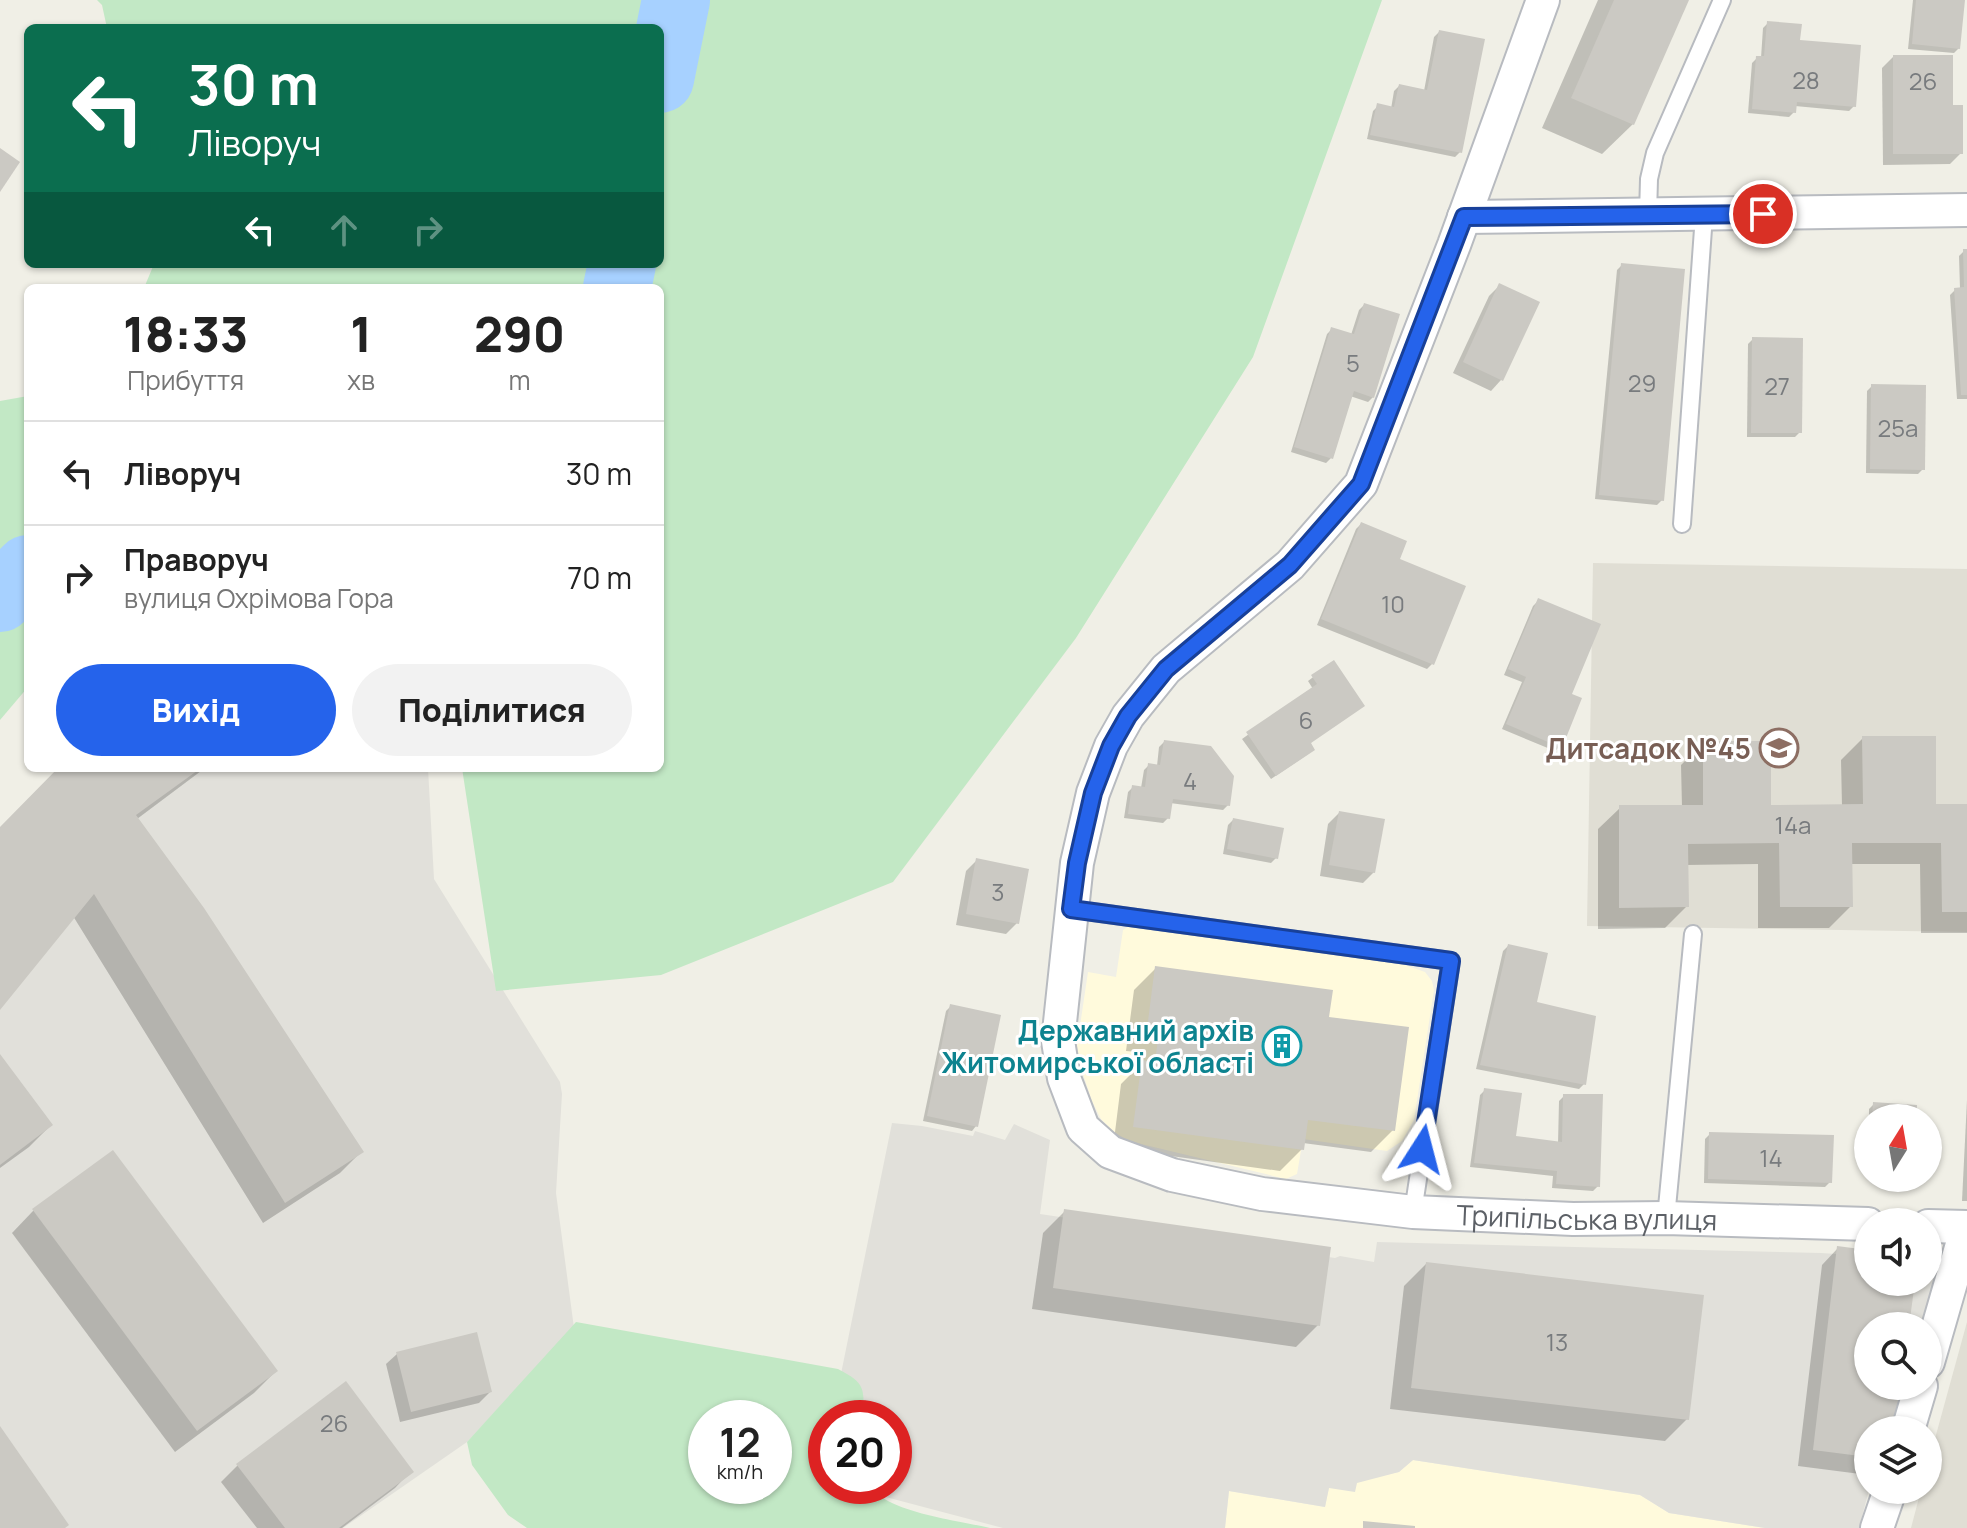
<!DOCTYPE html>
<html lang="uk">
<head>
<meta charset="utf-8">
<style>
	body { margin:0; font-family:Manrope,sans-serif; background:#f2f2f2; color:#222; height:100vh; display:flex; flex-direction:column; font-size:30px; white-space:nowrap }
	* { box-sizing:border-box; margin:0 }
	p { font-size:26px; color:#767676 }
	.icon { flex:none; width:44px; height:44px; fill:none; stroke:currentColor; stroke-width:2; stroke-linecap:round; stroke-linejoin:round }
	.map { position:relative; flex:1; overflow:hidden }
	.sheet { position:absolute; left:24px; top:284px; width:640px; height:488px; display:flex; flex-direction:column; background:#fff; border-radius:12px; box-shadow:0 2px 6px #0004 }
	.sheet>* { flex:none }
	.top-card { position:absolute; left:24px; top:24px; width:640px; height:244px; border-radius:12px; box-shadow:0 2px 6px #0004; background:#0b6e4f; color:#fff; overflow:hidden }
	.needle { width:52px; rotate:11deg }
	.controls { position:absolute; left:1854px; top:1104px; display:grid; gap:16px }
	.controls a { display:grid; place-items:center; width:88px; height:88px; border-radius:50%; background:#fff; box-shadow:0 2px 6px #0004; font-size:40px }
	.speed { position:absolute; left:688px; top:1400px; display:flex; gap:16px; font-size:40px; font-weight:700; text-align:center }
	.speed>* { display:grid; place-content:center; width:104px; height:104px; border-radius:50%; background:#fff; box-shadow:0 2px 6px #0004; line-height:1 }
	.speed small { font-size:20px; font-weight:400 }
	.speed .limit { border:12px solid #d22; background:#fff; color:#111 }
	.pin { position:absolute; display:grid; place-items:center; width:68px; height:68px; color:#fff; margin:-34px; border:4px solid #fff; border-radius:50%; box-shadow:0 2px 8px #0007 }
	.me { position:absolute; width:88px; margin:-44px; rotate:9deg; stroke-linejoin:round; filter:drop-shadow(0 0 6px #0008) }
	.turn { display:flex; align-items:center; gap:28px; height:168px; padding:0 32px; font-size:36px }
	.turn .icon { width:104px; height:104px; stroke-width:2.5 }
	.turn b { display:block; font-size:56px; line-height:68px }
	.lanes { display:flex; align-items:center; height:76px; padding:0 32px; background:#0003; justify-content:center; gap:40px; direction:ltr }
	.lanes .off { opacity:.35 }
	.eta { display:flex; justify-content:space-evenly; align-items:center; height:136px; text-align:center }
	.eta b { font-size:48px; font-weight:800; line-height:56px }
	.action { display:flex; gap:16px; margin-top:auto; padding:16px 32px }
	.action a { flex:1; height:92px; border-radius:48px; background:#2563eb; color:#fff; font-size:32px; font-weight:800; line-height:92px; text-align:center }
	.action a+a { background:#f2f2f2; color:#222 }
	ul { padding:0; list-style:none }
	li { display:flex; align-items:center; gap:24px; height:104px; padding:0 32px; border-top:2px solid #e0e0e0 }
	li div { flex:1 }
	li b { display:block; font-size:30px }
	li em { font-style:normal }
	.map>svg:first-child { display:block }
	.commercial { fill:#fffadc }
	.industrial { fill:#e1e0da }
	.education { fill:#e0ded4 }
	.green { fill:#c2e8c5; fill-rule:evenodd }
	.shadow { fill:#0003 }
	.lines { fill:none; stroke-linecap:round; stroke-linejoin:round }
	.river { stroke:#a7d1ff; stroke-width:68 }
	.building { fill:#cbc9c3 }
	.service-casing { stroke:#b8bbc0; stroke-width:20 }
	.minor-casing { stroke:#b8bbc0; stroke-width:36 }
	.service { stroke:#fff; stroke-width:16 }
	.minor { stroke:#fff; stroke-width:32 }
	.route-casing { stroke:#184099; stroke-width:20 }
	.route { stroke:#2563eb; stroke-width:14 }
	.labels { text-anchor:middle; dominant-baseline:central; stroke-width:6; stroke-linejoin:round; paint-order:stroke }
	.number-label { font-size:24px; fill:#787b7e }
	.education-label { font-size:28px; font-weight:bold; fill:#785e54; stroke:#fff; text-anchor:end }
	.culture-label { font-size:28px; font-weight:bold; fill:#0d838f; stroke:#fff; text-anchor:end }
	.street-label { font-size:28px; fill:#5d6167; stroke:#fff }
</style>
</head>
<body>
<div class="map">
<svg width="1967" height="1528" viewBox="0 0 1967 1528">
	<rect width="100%" height="100%" fill="#f0efe6"/>
	<!-- commercial -->
	<g class="commercial">
		<path d="M1132,924L1405,965L1425,972L1432,981L1434,990L1414,1120L1402,1141L1387,1151L1303,1139L1297,1174L1286,1179L1141,1144L1125,1139L1113,1131L1101,1119L1092,1101L1079,1062L1077,1046L1088,972L1116,977L1123,930Z"/>
		<path d="M1413,1460L1640,1495L1669,1513L1765,1528H1225L1229,1491L1325,1507L1329,1487L1399,1472Z"/>
	</g>
	<!-- industrial -->
	<g class="industrial">
		<path d="M62,768H428L434,879L560,1082L562,1094L556,1193L574,1328L467,1442L343,1528H0V838Z"/>
		<path d="M892,1123L922,1126L973,1136L975,1131L1005,1140L1014,1124L1050,1140L1040,1214L1335,1258L1340,1256L1374,1262L1377,1242L1821,1253L1868,1256V1282H1928V1260L1940,1263L1928,1326H1868V1386H1913L1901,1430H1868L1869,1490L1859,1528H1765L1669,1513L1640,1495L1413,1460L1399,1472L1357,1483L1355,1492L1329,1488L1325,1507L1229,1491L1225,1528H1003L844,1486H894V1418H832Z"/>
	</g>
	<!-- education -->
	<g class="education">
		<path d="M1593,563L1967,569V932L1587,926Z"/>
		<path d="M1967,1322V1528H1911L1921,1490H1928V1464Z"/>
	</g>
	<!-- green -->
	<g class="green">
		<path d="M97,0H1382L1253,357L1076,638L893,882L661,975L496,991L462,768H660V288H144L154,264H660V28H107L102,5Z"/>
		<path d="M28,396V687L0,720V401Z"/>
		<path d="M576,1322L838,1369C867,1384 863,1388 864,1418H826V1486H871C884,1512 961,1521 990,1528H527L508,1515L472,1465L467,1442ZM774,1418V1486H706V1418Z"/>
	</g>
	<!-- shadow -->
	<g class="shadow">
		<path d="M1598,0H1686L1633,124L1602,154L1542,128Z"/>
		<path d="M1913,0H1963L1959,48L1954,53L1908,49Z"/>
		<path d="M1768,23L1798,42L1854,106L1849,111L1795,106L1794,112L1789,117L1748,113L1752,63L1757,58H1761L1763,28Z"/>
		<path d="M1439,32L1460,152L1455,157L1367,139L1373,111L1378,106L1391,109L1394,91L1399,86L1424,91L1434,37Z"/>
		<path d="M1893,57L1951,108L1961,153L1950,164L1883,165L1882,68Z"/>
		<path d="M1964,251H1967V399H1957L1950,295L1955,290L1960,289L1959,256Z"/>
		<path d="M1622,265L1662,500L1657,505L1595,499L1617,270Z"/>
		<path d="M1500,285L1501,380L1491,391L1453,373L1489,296Z"/>
		<path d="M1364,305L1373,397L1368,402L1350,396L1331,458L1326,463L1291,452L1327,334L1332,329L1351,335L1359,310Z"/>
		<path d="M1753,339L1800,432L1795,437H1747L1748,344Z"/>
		<path d="M1872,386L1923,469L1918,474L1866,473L1867,391Z"/>
		<path d="M1361,524L1397,561L1432,664L1427,669L1317,625L1356,529Z"/>
		<path d="M1538,601L1569,695L1560,746L1555,751L1502,729L1522,682L1504,675L1533,606Z"/>
		<path d="M1333,662L1308,754L1271,779L1242,739L1313,689L1308,681Z"/>
		<path d="M1863,738L1934,806H1967V933H1921L1920,864H1851V906L1829,928H1758V864L1686,865L1687,906L1665,928L1598,929V829L1620,808L1682,807L1681,765L1703,743L1770,807L1842,806L1841,760Z"/>
		<path d="M1164,742L1228,805L1223,810L1170,803L1168,818L1163,823L1124,818L1128,792L1133,787L1141,788L1144,770L1149,765L1157,766L1159,747Z"/>
		<path d="M61,768H205L137,819L362,1151L340,1173L263,1223L73,916L0,1007V829Z"/>
		<path d="M1339,813L1374,872L1363,883L1320,876L1328,824Z"/>
		<path d="M1233,820L1276,858L1271,863L1223,854L1228,825Z"/>
		<path d="M977,860L1017,923L1006,934L956,925L966,871Z"/>
		<path d="M1508,946L1535,1003L1584,1084L1579,1089L1476,1069L1503,951Z"/>
		<path d="M1156,968L1327,1018L1393,1130L1371,1152L1303,1143L1302,1149L1280,1171L1113,1148L1121,1084L1136,1069L1138,1052L1126,1051L1134,990Z"/>
		<path d="M951,1006L976,1126L972,1131L923,1121L946,1011Z"/>
		<path d="M0,1057L51,1125L29,1147L0,1168Z"/>
		<path d="M1485,1090L1513,1138L1558,1144L1559,1101L1564,1096L1598,1186L1593,1191L1552,1188L1553,1176L1470,1167L1480,1095Z"/>
		<path d="M1967,1100V1201H1962Z"/>
		<path d="M1874,1104L1914,1118H1869V1109Z"/>
		<path d="M1868,1129V1175H1865Z"/>
		<path d="M1710,1134L1830,1182L1825,1187L1704,1183L1705,1139Z"/>
		<path d="M112,1152L276,1371L254,1393L175,1452L12,1233L33,1211Z"/>
		<path d="M1065,1211L1318,1325L1296,1347L1032,1309L1043,1233Z"/>
		<path d="M1838,1248L1868,1252V1282H1913L1907,1326H1868V1386H1900L1868,1430V1475L1798,1466L1822,1265Z"/>
		<path d="M1426,1264L1687,1419L1665,1441L1390,1409L1404,1286Z"/>
		<path d="M397,1354L490,1392L479,1403L400,1422L386,1364Z"/>
		<path d="M238,1465L411,1471L395,1488L342,1528H257L221,1482Z"/>
	</g>
	<g class="lines">
		<!-- river -->
		<g class="river">
			<path d="M660,79L676,0"/>
			<path d="M617,288L622,264"/>
			<path d="M0,598L28,569"/>
		</g>
	</g>
	<!-- building -->
	<g class="building">
		<path d="M1614,0H1689L1634,125L1571,98Z"/>
		<path d="M1916,0H1965L1960,49L1912,44Z"/>
		<path d="M1767,21L1802,24L1800,40L1861,45L1856,107L1797,102L1796,113L1752,109L1756,56H1764Z"/>
		<path d="M1439,30L1485,39L1462,153L1370,135L1377,103L1394,107L1399,84L1427,90Z"/>
		<path d="M1893,55H1953V105H1963V154H1893Z"/>
		<path d="M0,148L20,162L0,192Z"/>
		<path d="M1963,249H1967V395H1961L1954,288L1964,287Z"/>
		<path d="M1621,263L1685,269L1664,501L1599,495Z"/>
		<path d="M1499,283L1540,302L1503,381L1463,362Z"/>
		<path d="M1364,303L1400,314L1374,398L1354,391L1333,459L1294,447L1331,327L1354,334Z"/>
		<path d="M1752,337L1803,338L1802,433H1751Z"/>
		<path d="M1871,384L1926,385L1925,470L1870,469Z"/>
		<path d="M1361,522L1407,541L1400,559L1466,586L1434,665L1321,619Z"/>
		<path d="M1538,598L1601,624L1572,694L1582,698L1562,748L1506,724L1526,677L1508,669Z"/>
		<path d="M1334,660L1365,706L1311,743L1315,750L1276,776L1246,732L1317,684L1311,675Z"/>
		<path d="M1862,736H1936V804H1967V912H1942L1941,843H1852L1853,907H1780L1779,843L1688,844L1689,907L1619,908V805H1703V741H1771V805L1863,804Z"/>
		<path d="M1164,740L1211,746L1234,776L1230,806L1173,799L1170,819L1128,814L1132,785L1145,787L1148,763L1160,765Z"/>
		<path d="M58,768H201L136,815L204,908L364,1152L285,1203L94,894L0,1010V827Z"/>
		<path d="M1339,811L1385,819L1375,873L1329,865Z"/>
		<path d="M1233,818L1284,828L1278,859L1227,849Z"/>
		<path d="M976,858L1029,869L1019,924L966,914Z"/>
		<path d="M1508,944L1548,953L1537,1002L1596,1016L1586,1085L1480,1065Z"/>
		<path d="M1155,966L1333,990L1329,1017L1409,1027L1395,1131L1308,1120L1304,1150L1133,1127L1142,1060L1155,1062L1159,1031L1147,1029Z"/>
		<path d="M950,1004L1001,1015L978,1127L927,1116Z"/>
		<path d="M0,1054L53,1125L0,1165Z"/>
		<path d="M1484,1088L1522,1093L1516,1136L1562,1142L1563,1094H1603L1600,1187L1556,1184L1557,1171L1474,1163Z"/>
		<path d="M1873,1102L1917,1105L1916,1118H1872Z"/>
		<path d="M1709,1132L1834,1135L1832,1183L1708,1179Z"/>
		<path d="M113,1150L278,1371L197,1431L32,1209Z"/>
		<path d="M1064,1209L1331,1247L1320,1326L1053,1288Z"/>
		<path d="M1837,1246L1868,1250V1282H1915L1909,1326H1868V1386H1902L1897,1430H1868V1457L1813,1450Z"/>
		<path d="M1426,1262L1704,1295L1689,1420L1411,1388Z"/>
		<path d="M477,1332L492,1392L411,1412L396,1352Z"/>
		<path d="M346,1381L414,1472L339,1528H285L236,1464Z"/>
		<path d="M0,1426L69,1525L65,1528H0Z"/>
		<path d="M1363,1521L1415,1526V1528H1363Z"/>
	</g>
	<g class="lines">
		<!-- service casing -->
		<g class="service-casing">
			<g id="service">
				<path d="M1648,215L1649,179L1655,153L1722,0"/>
				<path d="M1682,524L1704,215"/>
				<path d="M1071,909L1451,961L1413,1212"/>
				<path d="M1666,1218L1693,934"/>
			</g>
		</g>
		<!-- minor casing -->
		<g class="minor-casing">
			<g id="minor">
				<path id="s1" d="M1543,0L1454,245L1361,484L1290,565L1166,669L1128,716L1111,746L1093,793L1077,863L1058,1041L1064,1078L1083,1128L1110,1152L1172,1175L1262,1194L1413,1212L1573,1219L1666,1218L1868,1224"/>
				<path d="M1464,217L1967,210"/>
				<path d="M1928,1226L1967,1227"/>
				<path d="M1928,1362L1967,1227"/>
				<path d="M1908,1430L1921,1386"/>
				<path d="M1877,1528L1890,1490"/>
			</g>
		</g>
		<!-- service -->
		<use href="#service" class="service"/>
		<!-- minor -->
		<use href="#minor" class="minor"/>
	</g>
	<g class="lines">
		<!-- route casing -->
		<g class="route-casing">
			<path id="route" d="M1422,1149L1451,961L1071,909L1077,863L1093,793L1111,746L1128,716L1166,669L1290,565L1361,484L1464,217L1763,214"/>
		</g>
		<!-- route -->
		<use href="#route" class="route"/>
	</g>
	<!-- icons -->
	<defs>
		<g id="school-ring" transform="scale(2)"><circle r="9.5" fill="#fff" stroke="#8d6e63" stroke-width="1.5"/><path d="M0-5L7-2L0 1L-7-2ZM-4 1L0 2.5L4 1V4Q0 6-4 4Z" fill="#8d6e63"/></g>
		<g id="building-ring" transform="scale(2)"><circle r="9.5" fill="#fff" stroke="#0f9aa8" stroke-width="1.5"/><path d="M-4-6H4V6H1V3H-1V6H-4ZM-2.5-4.3h1.7v1.8h-1.7ZM.8-4.3h1.7v1.8H.8ZM-2.5-1h1.7V.8h-1.7ZM.8-1h1.7V.8H.8Z" fill="#0f9aa8"/></g>
	</defs>
	<g fill-rule="evenodd">
		<use href="#school-ring" x="1779" y="748"/>
		<use href="#building-ring" x="1282" y="1046"/>
	</g>
	<g class="labels">
		<!-- number labels -->
		<g class="number-label">
			<text x="1806" y="79">28</text>
			<text x="1923" y="80">26</text>
			<text x="1353" y="362">5</text>
			<text x="1642" y="382">29</text>
			<text x="1777" y="385">27</text>
			<text x="1898" y="427">25а</text>
			<text x="1393" y="603">10</text>
			<text x="1306" y="719">6</text>
			<text x="1190" y="780">4</text>
			<text x="1793" y="824">14а</text>
			<text x="998" y="891">3</text>
			<text x="1771" y="1157">14</text>
			<text x="1557" y="1341">13</text>
			<text x="334" y="1422">26</text>
		</g>
		<!-- education labels -->
		<g class="education-label">
			<text x="1751" y="748">Дитсадок №45</text>
		</g>
		<!-- culture labels -->
		<g class="culture-label">
			<text x="1254" y="1030">Державний архів<tspan x="1254" dy="32">Житомирської області</tspan></text>
		</g>
		<!-- street labels -->
		<g class="street-label">
			<text stroke="none"><textPath href="#s1" startOffset="1794">Трипільська вулиця</textPath></text>
		</g>
	</g>
</svg>
<div class="controls">
<a><svg class="needle" viewBox="-14 -14 28 28"><path d="M0-13l5 13h-10z" fill="#e53935"/><path d="M0 13l5-13h-10z" fill="#767676"/></svg></a>
<a><svg class="icon" aria-label="sound" viewBox="0 0 24 24"><path d="M4 9h4l5-4v14l-5-4H4zM17 9q2 3 0 6"/></svg></a>
<a><svg class="icon" aria-label="search" viewBox="0 0 24 24"><circle cx="10" cy="10" r="6"/><path d="M15 15l6 6"/></svg></a>
<a><svg class="icon" aria-label="layers" viewBox="0 0 24 24"><path d="M12 4l9 5-9 5-9-5zM3 14l9 5 9-5"/></svg></a>
</div>
<div class="speed"><div>12<small>km/h</small></div><div class="limit">20</div></div>
<div class="pin" style="left:1763px;top:214px;background:#d93025"><svg class="icon" aria-label="arrive" viewBox="0 0 24 24"><path d="M6 21V4h12l-3 4 3 4H6"/></svg></div>
<svg class="me" style="left:1422px;top:1149px" viewBox="-20 -20 40 40"><path d="M0-17L14 15 0 8-14 15z" fill="#2563eb" stroke="#fff" stroke-width="4"/></svg>
<div class="top-card">
<div class="turn"><svg class="icon" aria-label="left" viewBox="0 0 24 24"><path d="M17 20v-9H6M10 6l-5 5 5 5"/></svg><div><b>30 m</b>Ліворуч</div></div>
<div class="lanes"><svg class="icon" aria-label="left" viewBox="0 0 24 24"><path d="M17 20v-9H6M10 6l-5 5 5 5"/></svg><svg class="icon off" aria-label="ahead" viewBox="0 0 24 24"><path d="M12 20V5M6 11l6-6 6 6"/></svg><svg class="icon off" aria-label="right" viewBox="0 0 24 24"><path d="M7 20v-9h11M14 6l5 5-5 5"/></svg></div>
</div>
<section class="sheet">
<div class="eta">
<div><b>18:33</b><p>Прибуття</p></div>
<div><b>1</b><p>хв</p></div>
<div><b>290</b><p>m</p></div>
</div>
<ul>
<li><svg class="icon" aria-label="left" viewBox="0 0 24 24"><path d="M17 20v-9H6M10 6l-5 5 5 5"/></svg><div><b>Ліворуч</b></div><em>30 m</em></li>
<li><svg class="icon" aria-label="right" viewBox="0 0 24 24"><path d="M7 20v-9h11M14 6l5 5-5 5"/></svg><div><b>Праворуч</b><p>вулиця Охрімова Гора</p></div><em>70 m</em></li>
</ul>
<div class="action"><a>Вихід</a><a>Поділитися</a></div>
</section>
</div>
</body>
</html>
